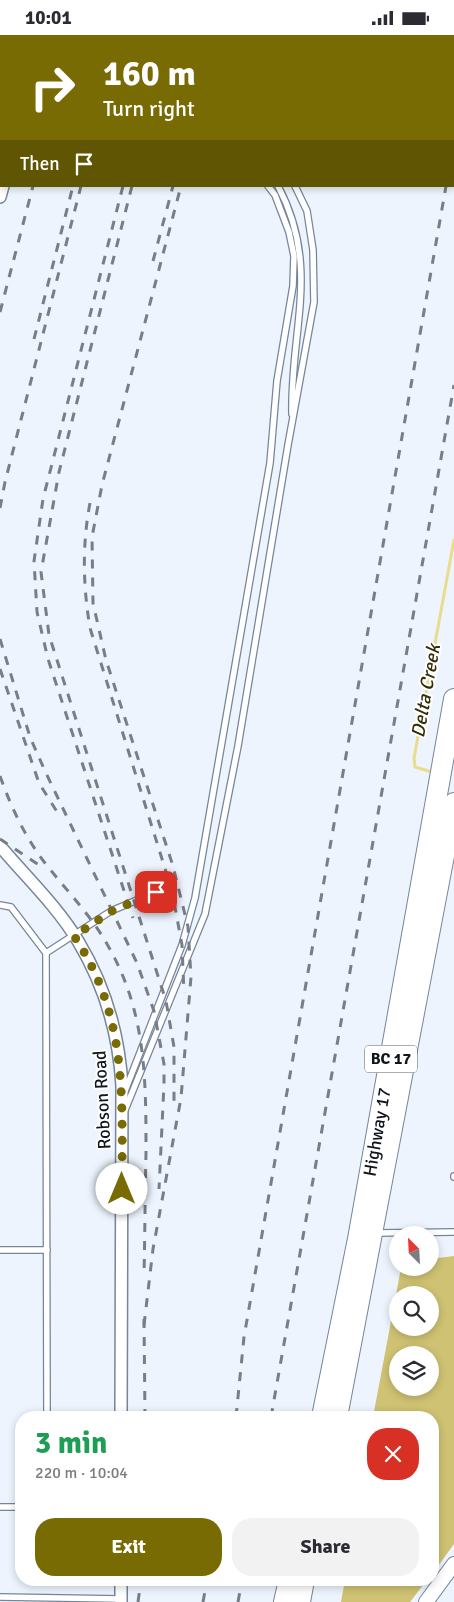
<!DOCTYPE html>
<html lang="en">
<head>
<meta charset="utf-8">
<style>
	body { margin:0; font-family:Signika,sans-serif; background:#f2f2f3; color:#2b2b33; height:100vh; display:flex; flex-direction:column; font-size:19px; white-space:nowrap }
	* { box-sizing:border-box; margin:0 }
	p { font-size:16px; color:#7c7c81 }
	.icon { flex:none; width:28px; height:28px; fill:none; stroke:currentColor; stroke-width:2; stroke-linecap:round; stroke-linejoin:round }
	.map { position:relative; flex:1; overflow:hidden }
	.panel { position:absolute; left:15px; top:1376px; width:424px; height:175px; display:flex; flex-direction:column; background:#fff; border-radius:20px; box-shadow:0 2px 8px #0003 }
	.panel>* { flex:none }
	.guide { position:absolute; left:0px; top:0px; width:455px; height:152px; box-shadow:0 2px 8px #0003; background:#796b04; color:#fff; overflow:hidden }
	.needle { width:32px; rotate:336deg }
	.tools { position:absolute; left:389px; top:1191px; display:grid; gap:10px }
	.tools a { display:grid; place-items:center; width:50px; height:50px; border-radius:50%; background:#fff; box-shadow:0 2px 8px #0003; font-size:25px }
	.pin { position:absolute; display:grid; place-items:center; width:42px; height:42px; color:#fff; margin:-21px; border-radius:10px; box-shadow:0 2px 8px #0006 }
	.me { position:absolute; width:55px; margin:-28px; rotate:0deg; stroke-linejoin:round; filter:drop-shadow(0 0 4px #0008) }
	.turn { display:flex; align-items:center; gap:18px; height:105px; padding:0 20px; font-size:22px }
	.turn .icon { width:65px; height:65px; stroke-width:2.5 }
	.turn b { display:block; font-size:35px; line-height:42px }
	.then { display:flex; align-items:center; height:48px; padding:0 20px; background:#0003; gap:10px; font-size:19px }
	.round { display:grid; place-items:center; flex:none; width:52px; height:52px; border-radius:20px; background:#f2f2f3 }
	.overview { display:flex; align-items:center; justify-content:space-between; height:85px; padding:0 20px }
	h1 { font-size:30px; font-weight:700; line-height:38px; color:#1e9e55 }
	.cta { display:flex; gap:10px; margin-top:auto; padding:10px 20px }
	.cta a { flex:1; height:58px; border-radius:20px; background:#796b04; color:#fff; font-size:20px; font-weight:700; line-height:58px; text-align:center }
	.cta a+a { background:#f2f2f3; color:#2b2b33 }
	.status { display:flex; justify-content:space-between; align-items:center; height:35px; padding:0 25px; background:#fff; direction:ltr }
	.status svg { height:14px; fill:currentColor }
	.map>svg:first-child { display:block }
	.forest { fill:#cfc273; fill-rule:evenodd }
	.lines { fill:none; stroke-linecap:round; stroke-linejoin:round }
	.stream { stroke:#e9dc8c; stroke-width:3 }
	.service-casing { stroke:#75859b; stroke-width:8 }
	.minor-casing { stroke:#75859b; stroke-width:14 }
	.tertiary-casing { stroke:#75859b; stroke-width:16 }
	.motorway-casing { stroke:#75859b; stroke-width:22 }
	.service { stroke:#fff; stroke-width:5.5 }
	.minor { stroke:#fff; stroke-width:11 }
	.tertiary { stroke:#fff; stroke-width:14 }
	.motorway { stroke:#fff; stroke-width:20 }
	.rail { stroke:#787e87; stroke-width:3; stroke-dasharray:9 9; stroke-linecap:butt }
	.route { stroke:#796b04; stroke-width:9; stroke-dasharray:0 16.2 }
	.labels { text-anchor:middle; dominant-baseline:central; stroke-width:4; stroke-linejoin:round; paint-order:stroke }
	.shield { fill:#fff; stroke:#585c62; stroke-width:1 }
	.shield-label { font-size:16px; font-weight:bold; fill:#10161e }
	.street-label { font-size:18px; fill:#10161e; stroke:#fff }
	.water-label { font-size:19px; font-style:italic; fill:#332e0a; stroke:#fff }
</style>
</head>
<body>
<div class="status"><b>10:01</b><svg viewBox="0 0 49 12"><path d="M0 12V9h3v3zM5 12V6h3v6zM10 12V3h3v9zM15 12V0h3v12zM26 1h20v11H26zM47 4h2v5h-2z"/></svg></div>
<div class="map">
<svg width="454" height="1567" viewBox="0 0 454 1567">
	<rect width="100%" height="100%" fill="#edf4fd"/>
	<!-- forest -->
	<g class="forest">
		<path d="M454,1221V1509L433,1538L432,1382H373L401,1233L430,1232V1224ZM398,1260H430V1292H398ZM398,1320H430V1352H398Z"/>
		<path d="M345,1545H427L410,1567H341Z"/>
	</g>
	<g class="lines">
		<!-- stream -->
		<path class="stream" d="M432,737L415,732L414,723L454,505"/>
		<!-- service casing -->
		<g class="service-casing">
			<g id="service">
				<path d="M123,0L124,1"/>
				<path d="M367,1V0"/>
				<path d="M278,151C321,232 290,295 292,379"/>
				<path d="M0,870L11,872L46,918L47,1382"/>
				<path d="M46,918L111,876L156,857"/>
				<path d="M125,1056L182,910L195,863L270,428L277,346L293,251L294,221L289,197L275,160L268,151"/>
				<path d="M125,1075L205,879L238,711L288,410L314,267L313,215L307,176L295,151"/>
				<path d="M454,1142V1141"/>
				<path d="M376,1198L454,1197"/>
				<path d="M0,1215H47"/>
				<path d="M0,1472H21"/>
				<path d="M0,1562L121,1564"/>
			</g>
		</g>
		<!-- minor casing -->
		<g class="minor-casing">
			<g id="minor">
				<path d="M42,1L43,0"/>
				<path d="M0,162L3,151"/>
				<path d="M0,811C26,842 57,871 78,906C104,949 119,1000 122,1051L121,1382"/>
				<path d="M121,1567V1545"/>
			</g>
		</g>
		<!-- tertiary casing -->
		<g class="tertiary-casing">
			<path id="tertiary" d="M426,1567L454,1529"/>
		</g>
		<!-- motorway casing -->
		<g class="motorway-casing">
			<g id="motorway">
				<path d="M322,1382L358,1204L454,664"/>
				<path d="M337,1382L454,768"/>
				<path d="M284,1567L289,1545"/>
				<path d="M300,1567L304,1545"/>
			</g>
		</g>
		<!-- service -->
		<use href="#service" class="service"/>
		<!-- minor -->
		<use href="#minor" class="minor"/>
		<!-- tertiary -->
		<use href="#tertiary" class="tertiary"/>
		<!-- motorway -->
		<use href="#motorway" class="motorway"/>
		<!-- rail -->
		<g class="rail">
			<path d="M73,1V0"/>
			<path d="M454,110V108"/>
			<path d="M123,151L43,464L34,526L37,577L48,624L133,883"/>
			<path d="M132,151L59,437L41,537L49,600L166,966L174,1012V1068"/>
			<path d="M153,226L173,151"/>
			<path d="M0,277L33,151"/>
			<path d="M34,304L73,151"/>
			<path d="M90,468C82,510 83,551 90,593L172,856L182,910L184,958"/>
			<path d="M0,473L5,447L81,151"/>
			<path d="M0,604L30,702L45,736L137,928L154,976L164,1029V1049L159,1154"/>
			<path d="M0,634L39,748L59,780"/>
			<path d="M0,741C11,772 25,802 45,828C66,855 90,879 107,909C146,976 146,1042 146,1118C145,1158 145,1198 144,1239"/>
			<path d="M0,804L45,834"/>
			<path d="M144,1284L145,1382"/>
			<path d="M144,1290L153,1214L181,1063L191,942L188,892L173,831L106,625L93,568L92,502L102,450L181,151"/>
			<path d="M236,1382L244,1302L446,151"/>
			<path d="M271,1382L454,350"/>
			<path d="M138,1567L141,1545"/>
			<path d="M203,1567L207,1545"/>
			<path d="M238,1567L242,1545"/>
		</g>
	</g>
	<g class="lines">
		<!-- route -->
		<path class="route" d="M122,1154C122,1063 128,981 74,901L112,876L156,857"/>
	</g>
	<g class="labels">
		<!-- shield labels -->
		<rect class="shield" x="365" y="1010.5" width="52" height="27" rx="4"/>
		<g class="shield-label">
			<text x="391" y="1024">BC 17</text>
		</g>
		<!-- street labels -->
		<g class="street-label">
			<text transform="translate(102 1065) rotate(-93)">Robson Road</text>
			<text transform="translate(377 1097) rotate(-80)">Highway 17</text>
		</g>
		<!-- water labels -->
		<g class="water-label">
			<text transform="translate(426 656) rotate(-80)">Delta Creek</text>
		</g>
	</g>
</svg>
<div class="tools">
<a><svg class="needle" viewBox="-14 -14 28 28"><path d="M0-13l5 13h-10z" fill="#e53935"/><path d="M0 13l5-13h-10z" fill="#7c7c81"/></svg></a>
<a><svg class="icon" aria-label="search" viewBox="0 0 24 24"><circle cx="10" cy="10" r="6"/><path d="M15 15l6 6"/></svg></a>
<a><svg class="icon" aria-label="layers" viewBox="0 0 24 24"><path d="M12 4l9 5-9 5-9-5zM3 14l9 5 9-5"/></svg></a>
</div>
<div class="pin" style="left:156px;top:857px;background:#d93025"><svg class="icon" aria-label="arrive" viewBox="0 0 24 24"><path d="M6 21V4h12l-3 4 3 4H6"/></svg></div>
<svg class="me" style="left:122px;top:1154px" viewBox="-20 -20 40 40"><circle r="19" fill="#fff"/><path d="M0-13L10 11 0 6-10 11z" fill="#796b04"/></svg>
<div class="guide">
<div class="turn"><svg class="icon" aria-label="right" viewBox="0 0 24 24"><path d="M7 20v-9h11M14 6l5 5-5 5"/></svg><div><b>160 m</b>Turn right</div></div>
<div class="then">Then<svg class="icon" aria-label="arrive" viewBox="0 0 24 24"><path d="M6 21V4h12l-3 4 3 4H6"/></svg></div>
</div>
<section class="panel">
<div class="overview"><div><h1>3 min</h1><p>220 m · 10:04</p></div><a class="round" style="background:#d93025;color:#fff"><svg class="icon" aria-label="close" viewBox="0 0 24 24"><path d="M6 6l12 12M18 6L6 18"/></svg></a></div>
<div class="cta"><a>Exit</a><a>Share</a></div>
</section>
</div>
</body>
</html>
